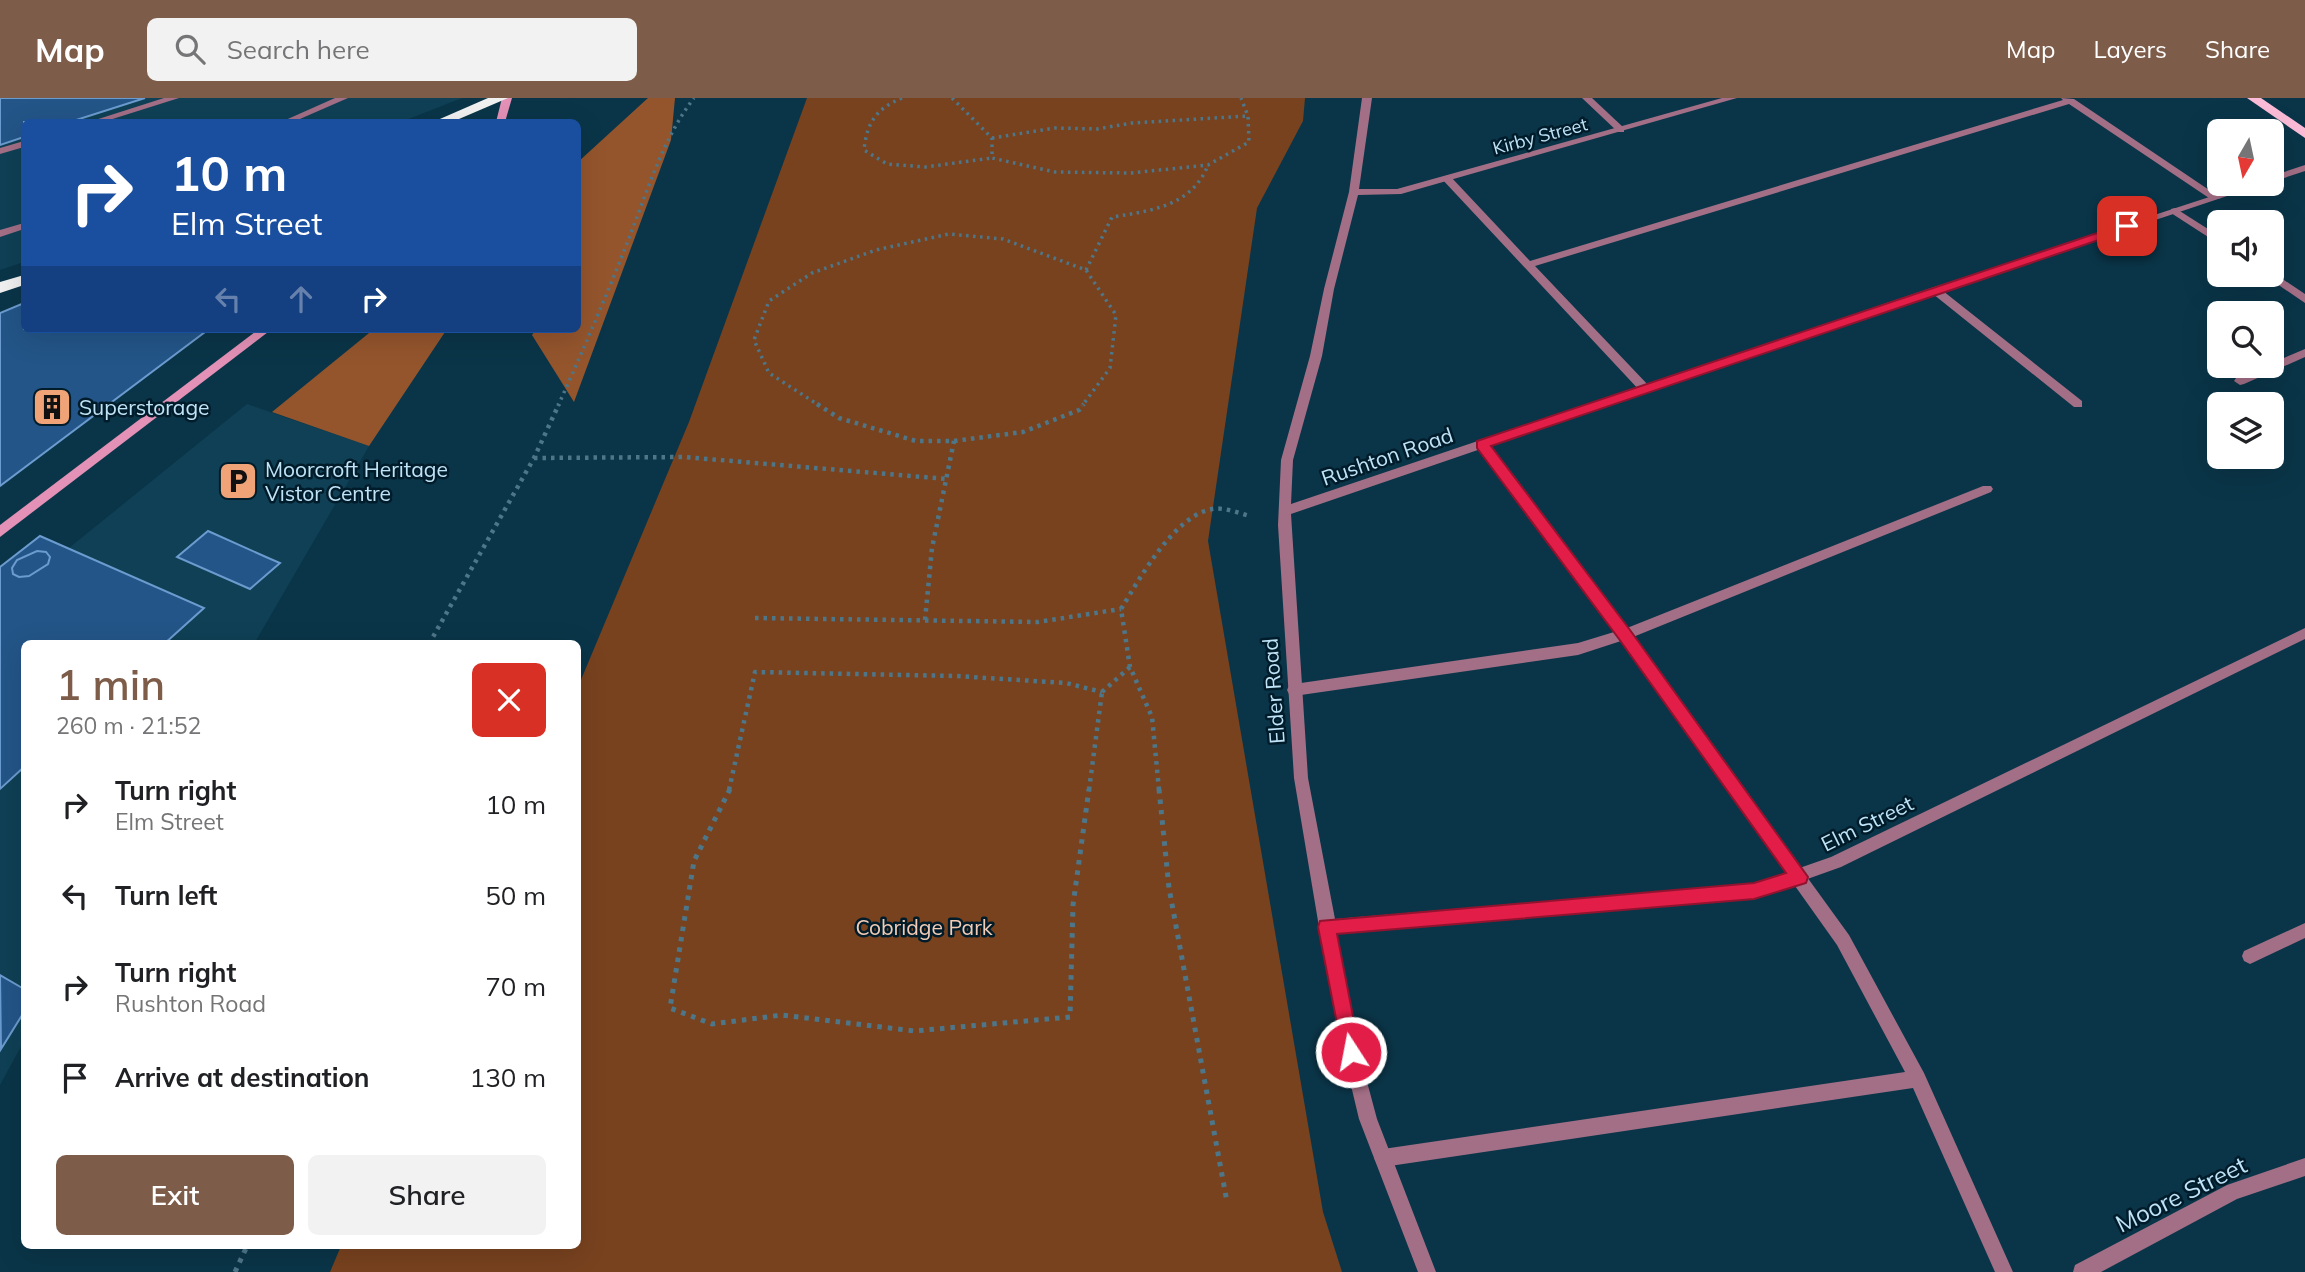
<!DOCTYPE html>
<html lang="en">
<head>
<meta charset="utf-8">
<style>
	body { margin:0; font-family:Mulish,sans-serif; background:#f2f2f2; color:#202124; height:100vh; display:flex; flex-direction:column; font-size:26px; white-space:nowrap }
	* { box-sizing:border-box; margin:0 }
	p { font-size:23px; color:#757577 }
	.icon { flex:none; width:38px; height:38px; fill:none; stroke:currentColor; stroke-width:2; stroke-linecap:round; stroke-linejoin:round }
	.map { position:relative; flex:1; overflow:hidden }
	.sheet { position:absolute; left:21px; top:542px; width:560px; height:609px; display:flex; flex-direction:column; background:#fff; border-radius:10px; box-shadow:0 7px 28px #0002 }
	.sheet>* { flex:none }
	.guide { position:absolute; left:21px; top:21px; width:560px; height:214px; border-radius:10px; box-shadow:0 7px 28px #0002; background:#1a4fa0; color:#fff; overflow:hidden }
	.needle { width:46px; rotate:189deg }
	.tools { position:absolute; left:2207px; top:21px; display:grid; gap:14px }
	.tools a { display:grid; place-items:center; width:77px; height:77px; border-radius:10px; background:#fff; box-shadow:0 7px 28px #0002; font-size:35px }
	.pin { position:absolute; display:grid; place-items:center; width:60px; height:60px; color:#fff; margin:-30px; border-radius:14px; box-shadow:0 4px 10px #0006 }
	.me { position:absolute; width:77px; margin:-38px; rotate:349deg; stroke-linejoin:round; filter:drop-shadow(0 0 5px #0008) }
	.turn { display:flex; align-items:center; gap:24px; height:147px; padding:0 35px; font-size:32px }
	.turn .icon { width:91px; height:91px; stroke-width:2.5 }
	.turn b { display:block; font-size:49px; line-height:60px }
	.lanes { display:flex; align-items:center; height:66px; padding:0 35px; background:#0003; justify-content:center; gap:35px; direction:ltr }
	.lanes .off { opacity:.35 }
	.round { display:grid; place-items:center; flex:none; width:74px; height:74px; border-radius:10px; background:#f2f2f2 }
	.overview { display:flex; align-items:center; justify-content:space-between; height:119px; padding:0 35px }
	h1 { font-size:42px; font-weight:600; line-height:52px; color:#7d5c49 }
	.action { display:flex; gap:14px; margin-top:auto; padding:14px 35px }
	.action a { flex:1; height:80px; border-radius:10px; background:#7d5c49; color:#fff; font-size:28px; font-weight:600; line-height:80px; text-align:center }
	.action a+a { background:#f2f2f2; color:#202124 }
	ul { padding:0; list-style:none }
	li { display:flex; align-items:center; gap:21px; height:91px; padding:0 35px }
	li div { flex:1 }
	li b { display:block; font-size:26px }
	li em { font-style:normal }
	header { display:flex; align-items:center; gap:42px; box-sizing:border-box; height:98px; padding:0 35px; background:#7d5c49; color:#fff }
	header strong { font-size:33px }
	nav { display:flex; gap:38px; margin-inline-start:auto; font-size:24px }
	.search { width:490px; height:63px; background:#f2f2f2; display:flex; align-items:center; gap:18px; box-sizing:border-box; padding:0 24px; border-radius:10px; color:#757577; font-size:26px }
	.map>svg:first-child { display:block }
	.built { fill:#0f4055 }
	.green { fill:#78421f }
	.forest { fill:#94552d }
	.building { fill:#235588; stroke:#6b9bcf; stroke-width:2 }
	.lines { fill:none; stroke-linecap:round; stroke-linejoin:round }
	.path-far2 { stroke:#4e7689; stroke-width:3.5; stroke-dasharray:2.5 4.5; stroke-linecap:butt }
	.path-far1 { stroke:#4e7689; stroke-width:4.5; stroke-dasharray:3.5 5; stroke-linecap:butt }
	.path { stroke:#4e7689; stroke-width:5; stroke-dasharray:4.5 6; stroke-linecap:butt }
	.lane { fill:#a36f86; fill-rule:evenodd }
	.street { fill:#a36f86; fill-rule:evenodd }
	.secondary { fill:#e391b6; fill-rule:evenodd }
	.primary { fill:#fcbcd8; fill-rule:evenodd }
	.highway { fill:#f1f1f1; fill-rule:evenodd }
	.route { fill:#e11d48; stroke:#92132f; stroke-width:2 }
	.labels { text-anchor:middle; dominant-baseline:central; stroke-width:5; stroke-linejoin:round; paint-order:stroke }
	.far-street-label { font-size:18px; fill:#bfe3f7; stroke:#001c2a }
	.poi-label { font-size:21px; fill:#bfe3f7; stroke:#001c2a; text-anchor:start }
	.street-label { font-size:21px; fill:#bfe3f7; stroke:#001c2a }
	.park-label { font-size:21px; fill:#f2ccb6; stroke:#001c2a }
	.near-street-label { font-size:24px; fill:#bfe3f7; stroke:#001c2a }
</style>
</head>
<body>
<header>
<strong>Map</strong>
<div class="search"><svg class="icon" aria-label="search" viewBox="0 0 24 24"><circle cx="10" cy="10" r="6"/><path d="M15 15l6 6"/></svg>Search here</div>
<nav><a>Map</a><a>Layers</a><a>Share</a></nav>
</header>
<div class="map">
<svg width="2305" height="1174" viewBox="0 0 2305 1174">
	<rect width="100%" height="100%" fill="#0a3548"/>
	<!-- built -->
	<g class="built">
		<path d="M0,0H462L401,24H24V164L0,172Z"/>
		<path d="M247,306L369,348L254,546H24V943L0,987V469L40,438L69,450Z"/>
	</g>
	<!-- green -->
	<path class="green" d="M807,0H1305L1303,23L1257,110L1208,443L1323,1114L1342,1174H330L341,1148H578V589L689,324Z"/>
	<!-- forest -->
	<g class="forest">
		<path d="M648,0H675L671,42L574,304L532,237L536,231H578V64Z"/>
		<path d="M374,231H447L369,348L272,314Z"/>
	</g>
	<!-- building -->
	<g class="building">
		<path d="M0,0H145L70,24H24V39L0,47Z"/>
		<path d="M24,205V231H209L0,388V215Z"/>
		<path d="M208,433L266,459L280,465L250,491L177,459Z"/>
		<path d="M40,438L204,510L164,546H24V669L0,691V469Z"/>
		<path d="M37,453L46,454L50,459L48,466L29,478L19,479L13,476L12,470L17,462Z"/>
		<path d="M0,877L24,891V914L1,951Z"/>
	</g>
	<g class="lines">
		<!-- path-far2 -->
		<g class="path-far2">
			<path d="M902,0C876,11 867,24 864,52L887,66L925,69L992,60"/>
			<path d="M952,0L992,40V60L1055,74L1131,75L1208,67L1249,44L1248,18L1241,0"/>
			<path d="M992,40L1055,30L1097,31L1132,25L1248,18"/>
			<path d="M1086,172L1112,119C1151,113 1192,108 1208,67"/>
			<path d="M558,308C583,252 607,197 629,140C647,94 663,40 694,0"/>
			<path d="M820,308L769,275L754,242L769,203L812,175L876,152L949,136L1003,141L1086,172L1116,217L1110,270L1082,308"/>
		</g>
		<!-- path-far1 -->
		<g class="path-far1">
			<path d="M817,306L839,320L916,343H954L1023,334L1079,312L1084,306"/>
			<path d="M534,360L684,359L947,381"/>
			<path d="M755,520L1038,524L1121,511"/>
			<path d="M925,522L932,450L954,343"/>
			<path d="M429,546L534,360L559,306"/>
			<path d="M1102,594L1130,569"/>
			<path d="M729,692L755,574L956,578L1066,585L1102,594"/>
			<path d="M1089,692L1102,594"/>
			<path d="M1159,692L1152,619L1130,569L1121,511C1140,480 1174,418 1212,411C1224,409 1239,415 1250,418"/>
		</g>
		<!-- path -->
		<g class="path">
			<path d="M730,691L694,763L670,910L712,926L782,917L914,933L1070,919L1073,807L1089,691"/>
			<path d="M1159,691L1169,790L1227,1104"/>
			<path d="M235,1174L247,1148"/>
		</g>
		<!-- lane -->
		<g class="lane">
			<path d="M164,0H179L103,24H89Z"/>
			<path d="M335,0H348L293,24H281Z"/>
			<path d="M1582,0H1592L1624,30V34H1618Z"/>
			<path d="M2061,0L2074,1L2221,100L2212,102L2069,6L1535,168L1649,288V294H1641L1441,80L1450,78L1530,163L2063,2Z"/>
			<path d="M24,43V49L0,56V50Z"/>
			<path d="M2175,110L2219,138V146L2171,115V111Z"/>
			<path d="M24,125V131L0,139V132Z"/>
			<path d="M2272,174L2305,196V205L2264,177H2272Z"/>
			<path d="M2305,251V259L2244,286L2240,287L2234,283L2236,280L2265,268H2272V265Z"/>
			<path d="M1482,342L1486,343L1627,530L1983,388H1991L1993,391L1991,394L1633,539L1849,837L1924,975L2013,1174H1995L1913,990L1383,1069L1377,1066L1374,1060L1377,1054L1383,1051L1905,974L1837,847L1621,543L1578,557L1294,598L1289,596L1287,592L1289,588L1294,586L1578,545L1614,534L1478,349L1476,346L1478,343Z"/>
			<path d="M2305,825V840L2250,866L2244,863L2242,858L2244,853Z"/>
		</g>
		<!-- street -->
		<g class="street">
			<path d="M1362,0H1372L1359,91H1397L1722,0H1737L1401,96L1358,97L1334,191L1322,258L1293,362L1291,406L1931,190L2249,86H2263L1943,193L2082,303V309H2074L1933,196L1291,416L1308,680L1335,821L1754,786L1831,759L2305,530V541L1841,769L1754,800L1337,836L1359,954L1377,1021L1436,1174H1418L1359,1021L1343,954L1319,829L1294,680L1278,427L1281,362L1310,258L1324,191L1349,94Z"/>
			<path d="M2305,67V73L2272,84V78Z"/>
			<path d="M2305,1060V1078L2237,1101L2101,1174H2073L2075,1167L2227,1087Z"/>
		</g>
		<!-- secondary -->
		<g class="secondary">
			<path d="M502,0H512L505,24H496Z"/>
			<path d="M259,231H272L0,439V427Z"/>
		</g>
		<!-- primary -->
		<path class="primary" d="M2247,0H2261L2305,30V40Z"/>
		<!-- highway -->
		<g class="highway">
			<path d="M488,0H508L452,24H433Z"/>
			<path d="M24,177V187L0,195V184Z"/>
		</g>
	</g>
	<!-- route -->
	<path class="route" d="M2127,125L2131,126V131L1491,348L1630,532L1808,779L1806,785L1754,801L1337,836L1360,954L1357,961L1351,964L1344,961L1318,829L1320,823L1754,785L1786,775L1619,541L1477,350V343Z"/>
	<!-- icons -->
	<defs>
		<g id="building-square" transform="scale(2.0125)"><rect x="-9" y="-9" width="18" height="18" rx="4" fill="#efa376" stroke="#001c2a"/><path d="M-4-6H4V6H1V3H-1V6H-4ZM-2.5-4.3h1.7v1.8h-1.7ZM.8-4.3h1.7v1.8H.8ZM-2.5-1h1.7V.8h-1.7ZM.8-1h1.7V.8H.8Z" fill="#111"/></g>
		<g id="parking-square" transform="scale(2.0125)"><rect x="-9" y="-9" width="18" height="18" rx="4" fill="#efa376" stroke="#001c2a"/><path d="M-3.5-5.5H1a3.5 3.5 0 0 1 0 7H-1V5.5H-3.5ZM-1-3.4V-.6H.8a1.4 1.4 0 0 0 0-2.8Z" fill="#111"/></g>
	</defs>
	<g fill-rule="evenodd">
		<use href="#building-square" x="52" y="309"/>
		<use href="#parking-square" x="238" y="383"/>
	</g>
	<g class="labels">
		<!-- far-street labels -->
		<g class="far-street-label">
			<text transform="translate(1540 38) rotate(-15)">Kirby Street</text>
		</g>
		<!-- poi labels -->
		<g class="poi-label">
			<text x="79" y="309">Superstorage</text>
			<text x="265" y="371">Moorcroft Heritage<tspan x="265" dy="24">Vistor Centre</tspan></text>
		</g>
		<!-- street labels -->
		<g class="street-label">
			<text transform="translate(1387 358) rotate(-19)">Rushton Road</text>
			<text transform="translate(1273 593) rotate(-94)">Elder Road</text>
			<text transform="translate(1867 725) rotate(-26)">Elm Street</text>
		</g>
		<!-- park labels -->
		<g class="park-label">
			<text x="924" y="829">Cobridge Park</text>
		</g>
		<!-- near-street labels -->
		<g class="near-street-label">
			<text transform="translate(2181 1096) rotate(-26)">Moore Street</text>
		</g>
	</g>
</svg>
<div class="tools">
<a><svg class="needle" viewBox="-14 -14 28 28"><path d="M0-13l5 13h-10z" fill="#e53935"/><path d="M0 13l5-13h-10z" fill="#757577"/></svg></a>
<a><svg class="icon" aria-label="sound" viewBox="0 0 24 24"><path d="M4 9h4l5-4v14l-5-4H4zM17 9q2 3 0 6"/></svg></a>
<a><svg class="icon" aria-label="search" viewBox="0 0 24 24"><circle cx="10" cy="10" r="6"/><path d="M15 15l6 6"/></svg></a>
<a><svg class="icon" aria-label="layers" viewBox="0 0 24 24"><path d="M12 4l9 5-9 5-9-5zM3 14l9 5 9-5"/></svg></a>
</div>
<div class="pin" style="left:2127px;top:128px;background:#d93025"><svg class="icon" aria-label="arrive" viewBox="0 0 24 24"><path d="M6 21V4h12l-3 4 3 4H6"/></svg></div>
<svg class="me" style="left:1351px;top:954px" viewBox="-20 -20 40 40"><circle r="17" fill="#e11d48" stroke="#fff" stroke-width="3"/><path d="M0-11L8 9 0 5-8 9z" fill="#fff"/></svg>
<div class="guide">
<div class="turn"><svg class="icon" aria-label="right" viewBox="0 0 24 24"><path d="M7 20v-9h11M14 6l5 5-5 5"/></svg><div><b>10 m</b>Elm Street</div></div>
<div class="lanes"><svg class="icon off" aria-label="left" viewBox="0 0 24 24"><path d="M17 20v-9H6M10 6l-5 5 5 5"/></svg><svg class="icon off" aria-label="ahead" viewBox="0 0 24 24"><path d="M12 20V5M6 11l6-6 6 6"/></svg><svg class="icon" aria-label="right" viewBox="0 0 24 24"><path d="M7 20v-9h11M14 6l5 5-5 5"/></svg></div>
</div>
<section class="sheet">
<div class="overview"><div><h1>1 min</h1><p>260 m · 21:52</p></div><a class="round" style="background:#d93025;color:#fff"><svg class="icon" aria-label="close" viewBox="0 0 24 24"><path d="M6 6l12 12M18 6L6 18"/></svg></a></div>
<ul>
<li><svg class="icon" aria-label="right" viewBox="0 0 24 24"><path d="M7 20v-9h11M14 6l5 5-5 5"/></svg><div><b>Turn right</b><p>Elm Street</p></div><em>10 m</em></li>
<li><svg class="icon" aria-label="left" viewBox="0 0 24 24"><path d="M17 20v-9H6M10 6l-5 5 5 5"/></svg><div><b>Turn left</b></div><em>50 m</em></li>
<li><svg class="icon" aria-label="right" viewBox="0 0 24 24"><path d="M7 20v-9h11M14 6l5 5-5 5"/></svg><div><b>Turn right</b><p>Rushton Road</p></div><em>70 m</em></li>
<li><svg class="icon" aria-label="arrive" viewBox="0 0 24 24"><path d="M6 21V4h12l-3 4 3 4H6"/></svg><div><b>Arrive at destination</b></div><em>130 m</em></li>
</ul>
<div class="action"><a>Exit</a><a>Share</a></div>
</section>
</div>
</body>
</html>
